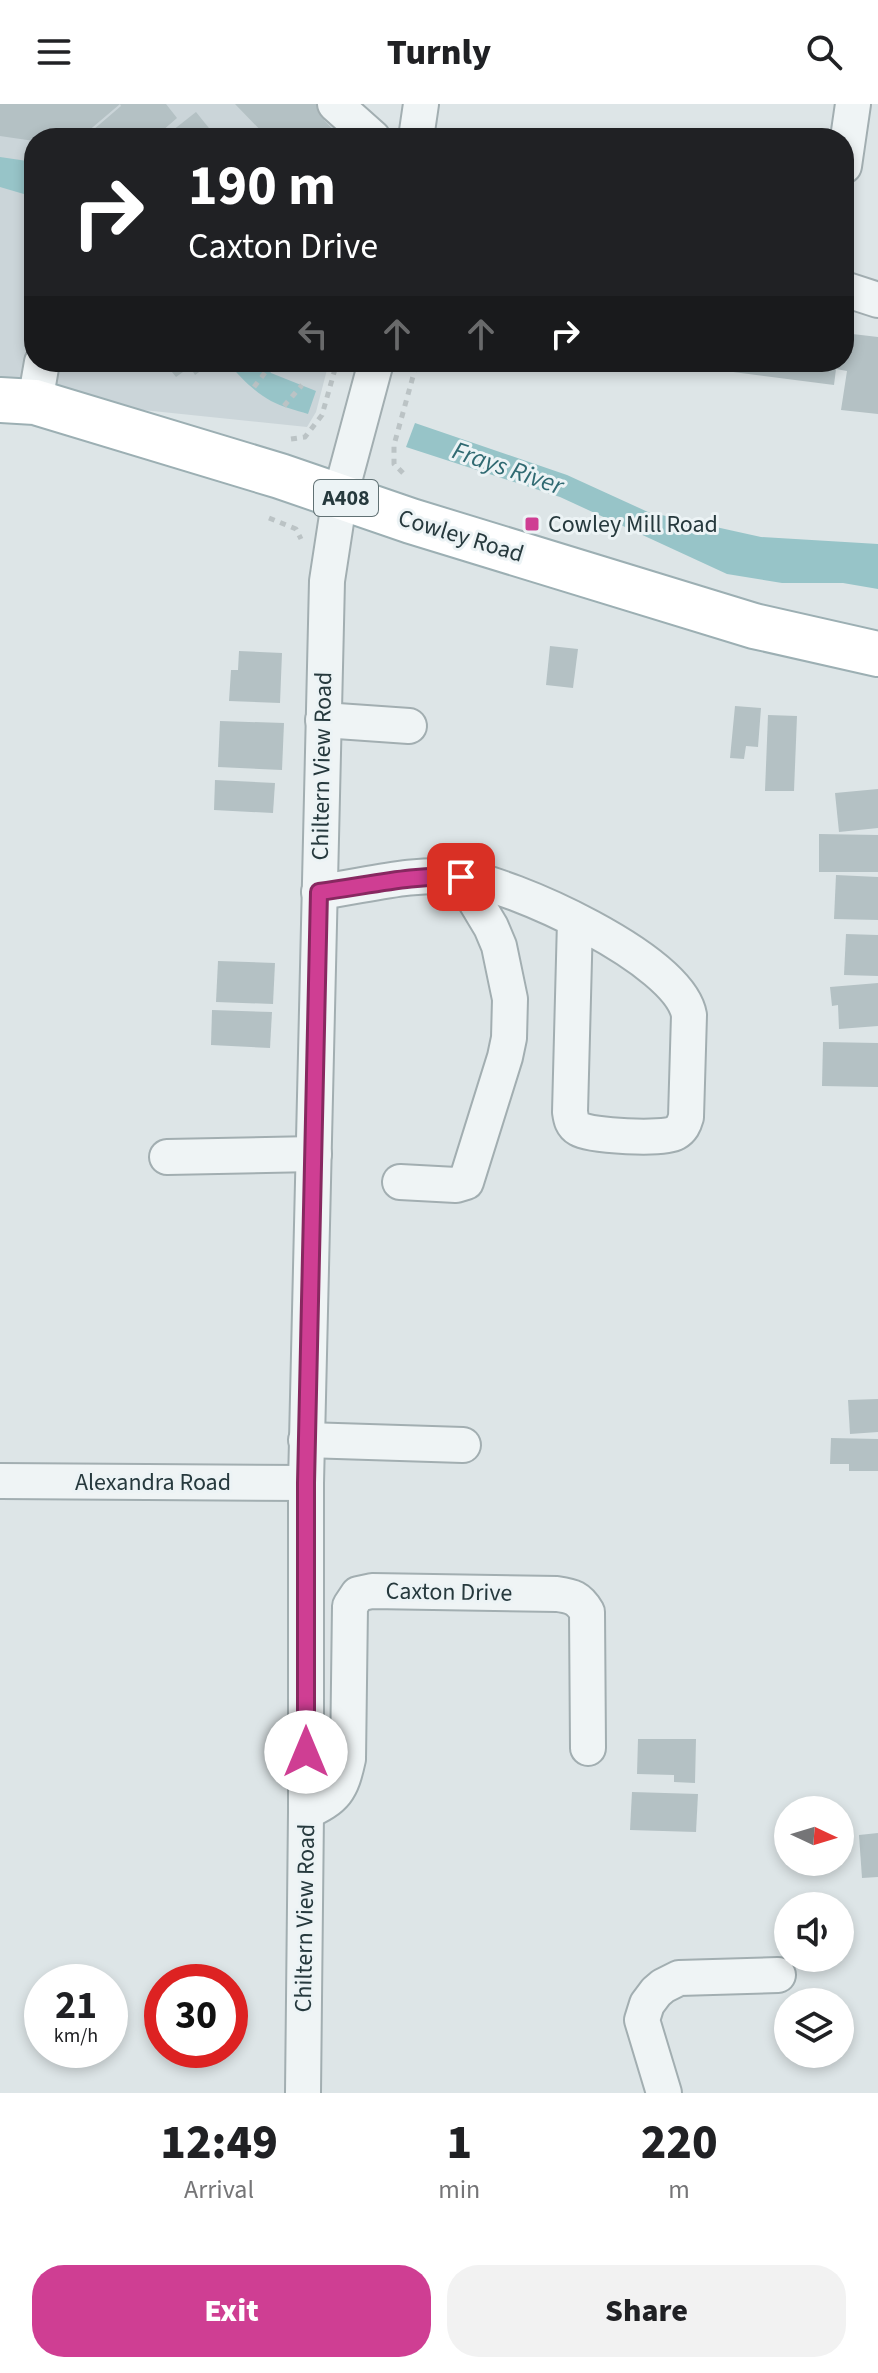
<!DOCTYPE html>
<html lang="en">
<head>
<meta charset="utf-8">
<style>
	body { margin:0; font-family:"Source Sans 3",sans-serif; background:#f2f2f2; color:#202124; height:100vh; display:flex; flex-direction:column; font-size:30px; white-space:nowrap }
	* { box-sizing:border-box; margin:0 }
	p { font-size:26px; color:#757577 }
	.icon { flex:none; width:44px; height:44px; fill:none; stroke:currentColor; stroke-width:2; stroke-linecap:round; stroke-linejoin:round }
	.map { position:relative; height:1989px; overflow:hidden }
	.side { display:flex; flex-direction:column; background:#fff; flex:1 }
	.side>* { flex:none }
	.banner { position:absolute; left:24px; top:24px; width:830px; height:244px; border-radius:32px; box-shadow:0 4px 12px #0003; background:#202124; color:#fff; overflow:hidden }
	.needle { width:52px; rotate:94deg }
	.tools { position:absolute; left:774px; top:1692px; display:grid; gap:16px }
	.tools a { display:grid; place-items:center; width:80px; height:80px; border-radius:50%; background:#fff; box-shadow:0 4px 12px #0003; font-size:40px }
	.speed { position:absolute; left:24px; top:1860px; display:flex; gap:16px; font-size:40px; font-weight:700; text-align:center }
	.speed>* { display:grid; place-content:center; width:104px; height:104px; border-radius:50%; background:#fff; box-shadow:0 4px 12px #0003; line-height:1 }
	.speed small { font-size:20px; font-weight:400 }
	.speed .limit { border:12px solid #d22; background:#fff; color:#111 }
	.pin { position:absolute; display:grid; place-items:center; width:68px; height:68px; color:#fff; margin:-34px; border-radius:16px; box-shadow:0 4px 12px #0006 }
	.me { position:absolute; width:88px; margin:-44px; rotate:0deg; stroke-linejoin:round; filter:drop-shadow(0 0 6px #0008) }
	.turn { display:flex; align-items:center; gap:28px; height:168px; padding:0 32px; font-size:36px }
	.turn .icon { width:104px; height:104px; stroke-width:2.5 }
	.turn b { display:block; font-size:56px; line-height:68px }
	.lanes { display:flex; align-items:center; height:76px; padding:0 32px; background:#0003; justify-content:center; gap:40px; direction:ltr }
	.lanes .off { opacity:.35 }
	.eta { display:flex; justify-content:space-evenly; align-items:center; height:136px; text-align:center }
	.eta b { font-size:48px; font-weight:800; line-height:56px }
	.primary-button { display:flex; gap:16px; margin-top:auto; padding:16px 32px }
	.primary-button a { flex:1; height:92px; border-radius:32px; background:#cf3e93; color:#fff; font-size:32px; font-weight:800; line-height:92px; text-align:center }
	.primary-button a+a { background:#f2f2f2; color:#202124 }
	header { display:flex; justify-content:space-between; align-items:center; height:104px; padding:0 32px; background:#fff; font-size:36px; font-weight:800 }
	.map>svg:first-child { display:block }
	.built { fill:#cbd5d9 }
	.water { fill:#97c4c8 }
	.building { fill:#b4c1c4 }
	.lines { fill:none; stroke-linecap:round; stroke-linejoin:round }
	.minor-casing { stroke:#a2aeb1; stroke-width:38 }
	.major-casing { stroke:#9cafb3; stroke-width:48 }
	.path { stroke:#bbc3c5; stroke-width:5; stroke-dasharray:6 6; stroke-linecap:butt }
	.minor { stroke:#eff4f5; stroke-width:34 }
	.major { stroke:#fff; stroke-width:44 }
	.route-casing { stroke:#872860; stroke-width:20 }
	.route { stroke:#cf3e93; stroke-width:14 }
	.poi-dot { fill:#cf3e93; stroke:#ecf3f5; stroke-width:3 }
	.labels { text-anchor:middle; dominant-baseline:central; stroke-width:6; stroke-linejoin:round; paint-order:stroke }
	.shield { fill:#ecf3f5; stroke:#617174; stroke-width:2 }
	.shield-label { font-size:22px; font-weight:bold; fill:#26393d }
	.poi-label { font-size:24px; fill:#26393d; stroke:#ecf3f5; text-anchor:start }
	.street-label { font-size:24px; fill:#26393d; stroke:#ecf3f5 }
	.water-label { font-size:26px; font-style:italic; fill:#306a72; stroke:#ecf3f5 }
</style>
</head>
<body>
<header><svg class="icon" aria-label="menu" viewBox="0 0 24 24"><path d="M4 6h16M4 12h16M4 18h16"/></svg>Turnly<svg class="icon" aria-label="search" viewBox="0 0 24 24"><circle cx="10" cy="10" r="6"/><path d="M15 15l6 6"/></svg></header>
<div class="map">
<svg width="878" height="1989" viewBox="0 0 878 1989">
	<rect width="100%" height="100%" fill="#dde5e7"/>
	<!-- built -->
	<path class="built" d="M0,0H354L383,34H34V258H329L316,308L307,323L37,295L0,294Z"/>
	<!-- water -->
	<g class="water">
		<path d="M0,53L34,58V93L0,83Z"/>
		<path d="M228,258H263L271,269L316,287L308,310C296,306 282,303 271,297C256,289 238,272 228,258Z"/>
		<path d="M415,319L567,371L648,408L761,433L878,440V485L843,479H782L727,470L560,393L406,343Z"/>
	</g>
	<!-- building -->
	<g class="building">
		<path d="M0,0H166L177,14L154,34H87L86,32L121,2L120,0L80,34H34V37L0,32Z"/>
		<path d="M235,0H325L333,7L324,16L341,34H268Z"/>
		<path d="M196,8L217,34H163Z"/>
		<path d="M844,229L878,233V310L841,306L847,267L836,265L834,281L710,265L711,258H844Z"/>
		<path d="M164,258H213L195,271L190,263L176,273Z"/>
		<path d="M550,542L578,545L573,584L546,581Z"/>
		<path d="M239,547L282,549L280,599L229,597L231,566H238Z"/>
		<path d="M735,602L761,604L758,643L746,642L744,655L730,654Z"/>
		<path d="M768,611L797,612L794,687H765Z"/>
		<path d="M220,617L284,619L282,666L218,663Z"/>
		<path d="M215,676L275,679L273,709L214,706Z"/>
		<path d="M878,685V724L839,728L835,689Z"/>
		<path d="M819,730L878,731V768H819Z"/>
		<path d="M836,771L878,773V816L834,815Z"/>
		<path d="M846,830L878,831V872L844,871Z"/>
		<path d="M218,857L275,859L273,900L216,898Z"/>
		<path d="M878,879V922L839,925L838,901L832,902L830,883Z"/>
		<path d="M212,906L272,908L270,944L211,941Z"/>
		<path d="M823,938L878,939V983L822,982Z"/>
		<path d="M878,1295V1328L850,1330L848,1296Z"/>
		<path d="M831,1334L878,1335V1367H849V1360H830Z"/>
		<path d="M638,1635H696L695,1679L674,1678V1671L637,1670Z"/>
		<path d="M632,1688L698,1690L696,1728L630,1726Z"/>
		<path d="M878,1729V1773L862,1774L859,1731Z"/>
	</g>
	<g class="lines">
		<!-- minor casing -->
		<g class="minor-casing">
			<g id="minor">
				<path d="M335,0L373,34"/>
				<path d="M416,34L421,0"/>
				<path d="M844,62L853,0"/>
				<path d="M844,185L878,196"/>
				<path d="M35,298L42,258"/>
				<path d="M323,616L409,622"/>
				<path d="M319,788C365,782 412,768 459,773C511,779 679,855 689,911L686,1013C684,1020 682,1025 675,1029C664,1036 590,1032 579,1025C572,1021 571,1015 570,1008L575,817"/>
				<path d="M167,1053L314,1050"/>
				<path d="M400,1078L456,1081L466,1078L505,953L509,934L510,895L499,842L491,823L461,773"/>
				<path d="M306,1336L463,1341"/>
				<path d="M0,1377L306,1379"/>
				<path d="M306,1708C336,1694 341,1687 348,1655L350,1502L358,1490L372,1487L557,1490C572,1492 579,1494 587,1508L588,1644"/>
				<path d="M303,1989L306,1708V1379L327,477L340,392L376,258"/>
				<path d="M664,1989L642,1916L647,1900L656,1888L663,1882L679,1874L778,1871"/>
			</g>
		</g>
		<!-- major casing -->
		<g class="major-casing">
			<path id="major" d="M0,296L35,298L280,372L411,417L754,522L878,550"/>
		</g>
		<!-- path -->
		<g class="path">
			<path d="M254,283L267,266"/>
			<path d="M284,302L302,281"/>
			<path d="M291,335L305,333L322,311L337,258"/>
			<path d="M403,369L394,360V341L417,258"/>
			<path d="M269,414L296,425L301,435"/>
		</g>
		<!-- minor -->
		<use href="#minor" class="minor"/>
		<!-- major -->
		<use href="#major" class="major"/>
	</g>
	<g class="lines">
		<!-- route casing -->
		<g class="route-casing">
			<path id="route" d="M306,1648V1379L319,788C367,782 413,770 461,773"/>
		</g>
		<!-- route -->
		<use href="#route" class="route"/>
	</g>
	<!-- markers -->
	<rect class="poi-dot" x="524" y="412" width="16" height="16" rx="4"/>
	<g class="labels">
		<!-- shield labels -->
		<rect class="shield" x="314" y="376" width="64" height="36" rx="6"/>
		<g class="shield-label">
			<text x="346" y="394">A408</text>
		</g>
		<!-- poi labels -->
		<g class="poi-label">
			<text x="548" y="420">Cowley Mill Road</text>
		</g>
		<!-- street labels -->
		<g class="street-label">
			<text transform="translate(461 432) rotate(17)">Cowley Road</text>
			<text transform="translate(322 662) rotate(-89)">Chiltern View Road</text>
			<text x="153" y="1378">Alexandra Road</text>
			<text transform="translate(449 1488) rotate(1)">Caxton Drive</text>
			<text transform="translate(305 1814) rotate(-89)">Chiltern View Road</text>
		</g>
		<!-- water labels -->
		<g class="water-label">
			<text transform="translate(508 364) rotate(19)">Frays River</text>
		</g>
	</g>
</svg>
<div class="tools">
<a><svg class="needle" viewBox="-14 -14 28 28"><path d="M0-13l5 13h-10z" fill="#e53935"/><path d="M0 13l5-13h-10z" fill="#757577"/></svg></a>
<a><svg class="icon" aria-label="sound" viewBox="0 0 24 24"><path d="M4 9h4l5-4v14l-5-4H4zM17 9q2 3 0 6"/></svg></a>
<a><svg class="icon" aria-label="layers" viewBox="0 0 24 24"><path d="M12 4l9 5-9 5-9-5zM3 14l9 5 9-5"/></svg></a>
</div>
<div class="speed"><div>21<small>km/h</small></div><div class="limit">30</div></div>
<div class="pin" style="left:461px;top:773px;background:#d93025"><svg class="icon" aria-label="arrive" viewBox="0 0 24 24"><path d="M6 21V4h12l-3 4 3 4H6"/></svg></div>
<svg class="me" style="left:306px;top:1648px" viewBox="-20 -20 40 40"><circle r="19" fill="#fff"/><path d="M0-13L10 11 0 6-10 11z" fill="#cf3e93"/></svg>
<div class="banner">
<div class="turn"><svg class="icon" aria-label="right" viewBox="0 0 24 24"><path d="M7 20v-9h11M14 6l5 5-5 5"/></svg><div><b>190 m</b>Caxton Drive</div></div>
<div class="lanes"><svg class="icon off" aria-label="left" viewBox="0 0 24 24"><path d="M17 20v-9H6M10 6l-5 5 5 5"/></svg><svg class="icon off" aria-label="ahead" viewBox="0 0 24 24"><path d="M12 20V5M6 11l6-6 6 6"/></svg><svg class="icon off" aria-label="ahead" viewBox="0 0 24 24"><path d="M12 20V5M6 11l6-6 6 6"/></svg><svg class="icon" aria-label="right" viewBox="0 0 24 24"><path d="M7 20v-9h11M14 6l5 5-5 5"/></svg></div>
</div>
</div>
<section class="side">
<div class="eta">
<div><b>12:49</b><p>Arrival</p></div>
<div><b>1</b><p>min</p></div>
<div><b>220</b><p>m</p></div>
</div>
<div class="primary-button"><a>Exit</a><a>Share</a></div>
</section>
</body>
</html>
